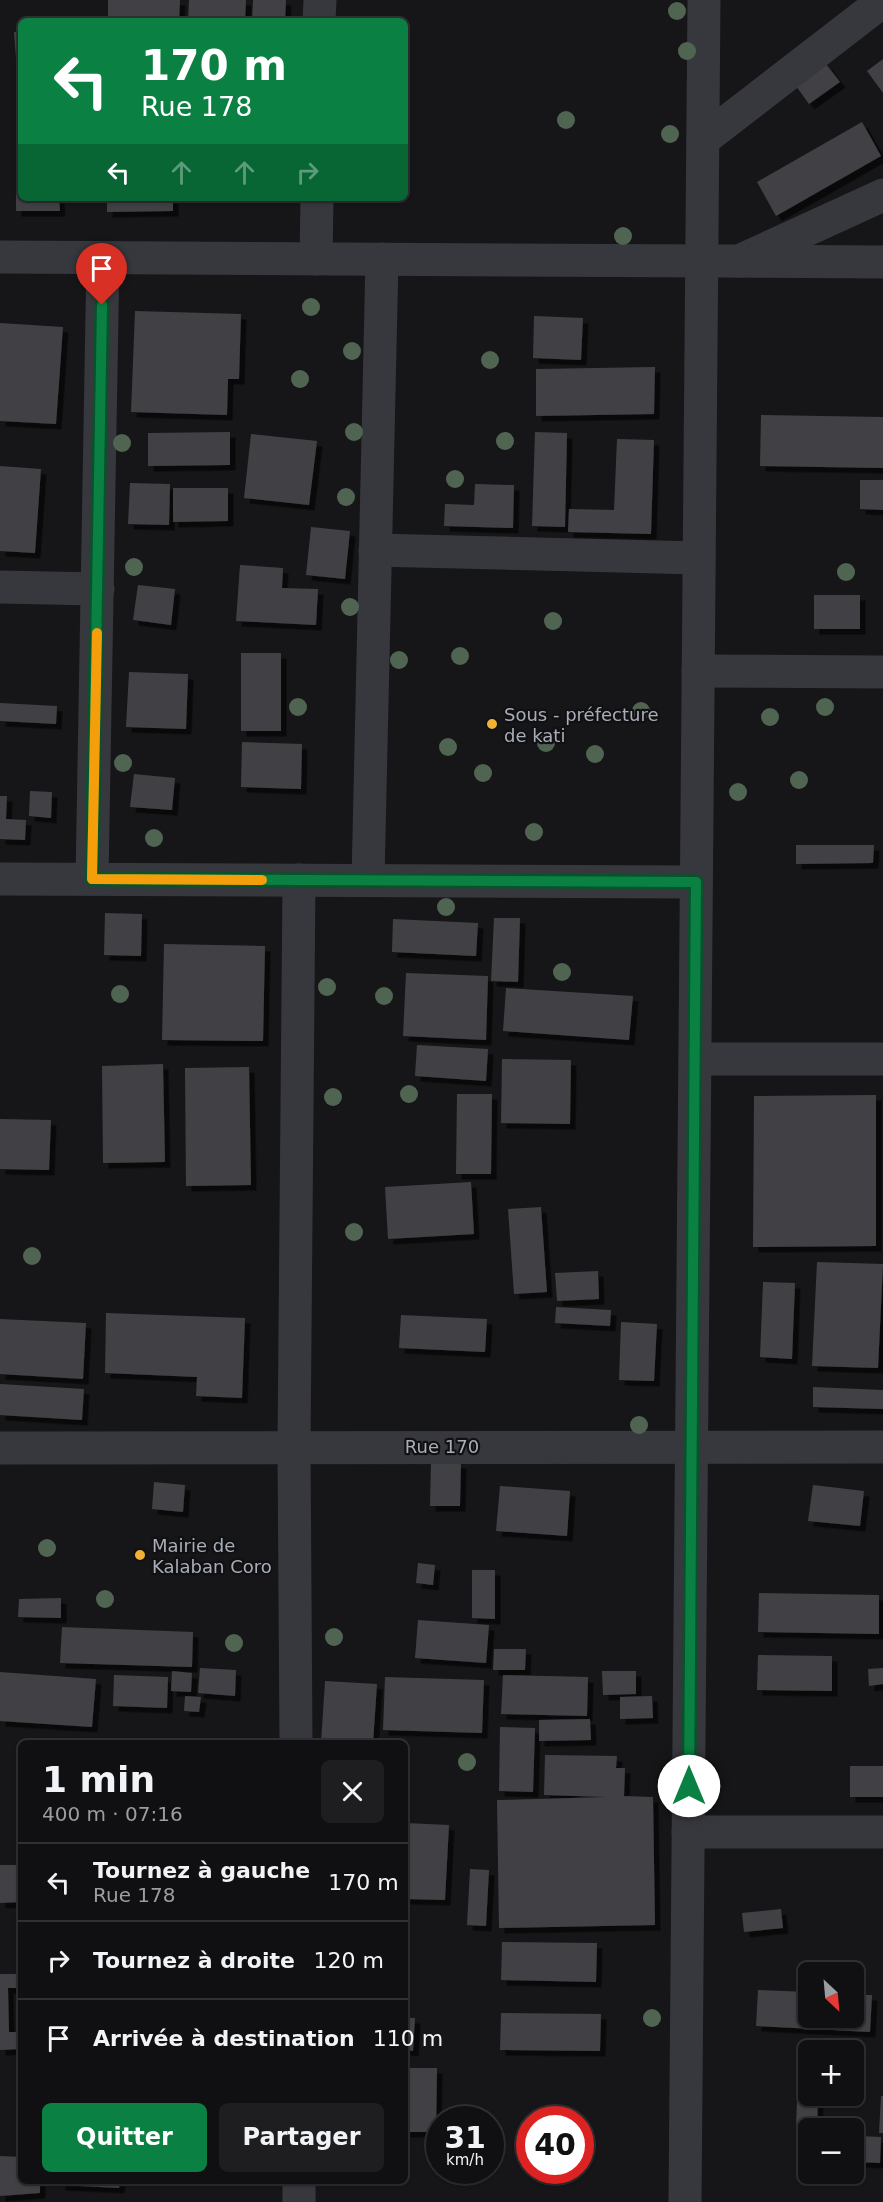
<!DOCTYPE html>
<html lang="fr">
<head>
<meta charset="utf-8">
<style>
	body { margin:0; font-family:"DejaVu Sans",sans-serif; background:#1e1e20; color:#f1f3f6; height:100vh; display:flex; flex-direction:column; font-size:22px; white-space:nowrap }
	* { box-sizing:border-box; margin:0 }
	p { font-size:20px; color:#9c9d9f }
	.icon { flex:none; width:33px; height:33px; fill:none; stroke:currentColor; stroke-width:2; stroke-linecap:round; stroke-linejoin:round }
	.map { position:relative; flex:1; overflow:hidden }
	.panel { position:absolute; left:18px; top:1740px; width:390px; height:444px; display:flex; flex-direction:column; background:#101012; border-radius:9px; box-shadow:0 2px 4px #0004,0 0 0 2px #303032 }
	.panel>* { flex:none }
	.top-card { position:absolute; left:18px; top:18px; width:390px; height:183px; border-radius:9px; box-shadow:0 2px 4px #0004,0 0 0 2px #303032; background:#0b8043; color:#fff; overflow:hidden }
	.needle { width:39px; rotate:154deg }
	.controls { position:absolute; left:798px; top:1962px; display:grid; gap:12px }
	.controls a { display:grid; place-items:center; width:66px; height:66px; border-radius:9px; background:#101012; box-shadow:0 2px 4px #0004,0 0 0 2px #303032; font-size:30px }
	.speed { position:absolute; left:426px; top:2106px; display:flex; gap:12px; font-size:30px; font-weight:700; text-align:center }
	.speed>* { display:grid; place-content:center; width:78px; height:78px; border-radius:50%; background:#101012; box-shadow:0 2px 4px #0004,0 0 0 2px #303032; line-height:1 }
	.speed small { font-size:15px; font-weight:400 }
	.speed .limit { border:9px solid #d22; background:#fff; color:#111 }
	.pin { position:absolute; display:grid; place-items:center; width:51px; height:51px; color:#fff; margin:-62px -26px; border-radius:50% 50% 50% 0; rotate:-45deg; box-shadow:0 0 6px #0007 }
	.pin .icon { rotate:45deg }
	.me { position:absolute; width:66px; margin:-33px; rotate:0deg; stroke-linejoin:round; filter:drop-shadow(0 0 4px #0008) }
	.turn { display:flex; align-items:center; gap:21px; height:126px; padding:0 24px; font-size:27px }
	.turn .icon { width:78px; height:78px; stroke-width:2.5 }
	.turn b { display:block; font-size:42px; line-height:51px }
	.lanes { display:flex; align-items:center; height:57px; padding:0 24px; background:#0003; justify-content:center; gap:30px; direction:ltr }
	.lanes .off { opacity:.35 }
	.round { display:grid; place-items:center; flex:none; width:63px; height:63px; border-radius:9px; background:#1e1e20 }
	.overview { display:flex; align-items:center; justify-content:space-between; height:102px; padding:0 24px }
	h1 { font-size:36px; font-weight:700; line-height:45px }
	.primary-button { display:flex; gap:12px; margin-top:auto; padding:12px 24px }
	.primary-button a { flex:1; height:69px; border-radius:9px; background:#0b8043; color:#fff; font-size:24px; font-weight:700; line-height:69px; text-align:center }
	.primary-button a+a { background:#1e1e20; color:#f1f3f6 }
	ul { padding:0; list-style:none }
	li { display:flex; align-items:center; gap:18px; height:78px; padding:0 24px; border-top:2px solid #303032 }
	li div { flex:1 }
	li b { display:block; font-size:22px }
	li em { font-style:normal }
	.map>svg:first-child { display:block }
	.building { fill:#404145; filter:url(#shadow) }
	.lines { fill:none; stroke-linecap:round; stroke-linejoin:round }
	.minor { stroke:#37383d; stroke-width:33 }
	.tertiary { stroke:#37383d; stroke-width:33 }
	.tree { fill:#506452 }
	.route-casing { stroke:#07532c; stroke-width:15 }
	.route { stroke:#0b8043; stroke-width:10 }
	.slow { stroke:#f59e0b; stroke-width:10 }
	.poi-dot { fill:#f2b134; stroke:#111113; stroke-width:2 }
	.labels { text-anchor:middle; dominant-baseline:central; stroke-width:4.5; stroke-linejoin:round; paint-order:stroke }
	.poi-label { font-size:18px; fill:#a8adb8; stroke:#111113; text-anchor:start }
	.street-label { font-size:18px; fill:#a8adb8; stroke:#111113 }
</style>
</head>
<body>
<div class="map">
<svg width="883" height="2202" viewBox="0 0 883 2202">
	<defs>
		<filter id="shadow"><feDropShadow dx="5.5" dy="5.5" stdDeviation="0" flood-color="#0009"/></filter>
	</defs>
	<rect width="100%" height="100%" fill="#161618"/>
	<!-- building -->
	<g class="building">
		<path d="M108,0H180L179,21H108Z"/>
		<path d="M189,0H246L245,21H188Z"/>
		<path d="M253,0H286L285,21H252Z"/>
		<path d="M21,31V71L17,72L14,32Z"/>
		<path d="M883,59V93L867,71Z"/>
		<path d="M826,64L840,82L809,104L796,86Z"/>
		<path d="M862,122L881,156L776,216L757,182Z"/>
		<path d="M16,189H21V198H59L60,211H16Z"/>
		<path d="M107,198H173V211L107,212Z"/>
		<path d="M135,311L241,314L239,379H228L227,415L131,412Z"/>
		<path d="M534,316L583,318L581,360L533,358Z"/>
		<path d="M0,323L63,327L56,424L0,421Z"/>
		<path d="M655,367L654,414L536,416V369Z"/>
		<path d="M761,415L883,417V468L760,466Z"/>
		<path d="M230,432V465L148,466V433Z"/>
		<path d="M535,432L567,433L565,527L532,526Z"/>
		<path d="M251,434L317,441L309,505L244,498Z"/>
		<path d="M617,439L654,440L651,534L568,532L569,509L614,510Z"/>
		<path d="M0,466L41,469L35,553L0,551Z"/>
		<path d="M860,480H883V510L860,509Z"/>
		<path d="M130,483L170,484L169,525L128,524Z"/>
		<path d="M475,484L514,485L513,528L444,526L445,504L474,505Z"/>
		<path d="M173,488H228V521L173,522Z"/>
		<path d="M311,527L350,531L345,579L306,575Z"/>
		<path d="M240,565L283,568L282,588L318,589L316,625L236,621Z"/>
		<path d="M138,585L175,589L171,625L133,620Z"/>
		<rect x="814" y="595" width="46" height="34"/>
		<rect x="241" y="653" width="40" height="78"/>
		<path d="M129,672L188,674L186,729L126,727Z"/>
		<path d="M0,703L57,706L56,724L0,721Z"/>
		<path d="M242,742L302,744L301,789L241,787Z"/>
		<path d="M134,774L175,778L172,810L130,807Z"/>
		<path d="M30,791L52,792L51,818L29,816Z"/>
		<path d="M0,796H7L6,819L26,820L25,840L0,839Z"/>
		<path d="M796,845H874L873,863L796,864Z"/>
		<path d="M105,913L142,914L141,956L104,955Z"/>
		<path d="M494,918H520L518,982L491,981Z"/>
		<path d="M393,919L478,923L476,956L392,952Z"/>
		<path d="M164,944L265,946L263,1041L162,1040Z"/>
		<path d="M406,973L488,976L486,1040L403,1036Z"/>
		<path d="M506,988L633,996L629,1040L503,1031Z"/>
		<path d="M417,1045L488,1049L486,1081L415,1076Z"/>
		<path d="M502,1059L571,1060L570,1124L501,1123Z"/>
		<path d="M163,1064L165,1162L103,1163L102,1066Z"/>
		<path d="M249,1067L251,1185L186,1186L185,1068Z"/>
		<path d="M457,1094H492L491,1174H456Z"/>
		<path d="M876,1095V1246L753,1247L754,1096Z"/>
		<path d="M0,1119L51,1120L49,1170L0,1169Z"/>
		<path d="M471,1182L474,1234L388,1239L385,1187Z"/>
		<path d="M541,1207L547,1292L514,1294L508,1209Z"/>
		<path d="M817,1262L883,1264L878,1368L812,1366Z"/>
		<path d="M598,1271L599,1299L557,1301L555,1273Z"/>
		<path d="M763,1282L795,1283L792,1359L760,1357Z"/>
		<path d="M556,1307L611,1310L610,1326L555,1323Z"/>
		<path d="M106,1313L245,1318L242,1398L196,1396L197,1377L105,1373Z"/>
		<path d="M401,1315L487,1319L485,1352L399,1348Z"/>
		<path d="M0,1319L86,1323L83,1379L0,1374Z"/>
		<path d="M621,1322L657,1324L654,1381L619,1380Z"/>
		<path d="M0,1384L84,1389L82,1420L0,1415Z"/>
		<path d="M813,1387L883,1390V1409L813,1407Z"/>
		<path d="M431,1463H461L460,1506H430Z"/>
		<path d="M154,1482L185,1485L183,1512L152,1509Z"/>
		<path d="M813,1485L864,1491L860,1526L808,1521Z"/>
		<path d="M500,1486L570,1491L567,1536L496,1531Z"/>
		<path d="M418,1563L435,1565L433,1585L416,1583Z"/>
		<path d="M472,1570H495V1619L472,1618Z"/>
		<path d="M759,1593L879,1595V1634L758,1632Z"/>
		<path d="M61,1598V1618L18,1617L19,1599Z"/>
		<path d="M418,1620L489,1625L486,1663L415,1658Z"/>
		<path d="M62,1627L193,1632L192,1667L60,1663Z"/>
		<path d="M494,1649H526L525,1670H493Z"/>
		<path d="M758,1655L832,1656V1691L757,1690Z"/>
		<path d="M200,1668L236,1670L235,1696L198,1693Z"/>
		<path d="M883,1668V1684L869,1686L868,1669Z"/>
		<path d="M172,1671L192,1673L191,1692L171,1691Z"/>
		<path d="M602,1671H636V1694L603,1695Z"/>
		<path d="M0,1672L96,1679L92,1727L0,1721Z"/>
		<path d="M114,1675L168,1677L167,1708L113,1706Z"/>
		<path d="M503,1675L588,1677L587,1716L501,1714Z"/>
		<path d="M385,1677L484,1680L482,1733L383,1730Z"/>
		<path d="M325,1681L377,1684L373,1743H321Z"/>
		<path d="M185,1696L201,1697L199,1712L184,1711Z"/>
		<path d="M652,1696L653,1718L620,1719V1697Z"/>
		<path d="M590,1719L591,1740L539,1741V1720Z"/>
		<path d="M500,1727L535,1728L533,1792L499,1791Z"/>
		<path d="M545,1755L617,1756L616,1768H625L624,1796L653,1797L655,1925L499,1928L497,1800L607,1797L544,1795Z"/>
		<rect x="850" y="1766" width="33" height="31"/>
		<path d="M405,1823L449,1825L445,1900L405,1899Z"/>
		<path d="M0,1865H21V1902L0,1903Z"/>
		<path d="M470,1869L489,1870L486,1926L467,1925Z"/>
		<path d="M781,1909L783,1928L744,1932L742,1913Z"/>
		<path d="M502,1942L597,1943L596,1982L501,1980Z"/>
		<path d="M832,1967L855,1969V1972H832Z"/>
		<path d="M0,1974H20V1988H8L9,2032H20V2049L0,2050Z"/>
		<path d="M758,1990L808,1992V2018H854V1995H872L870,2032L756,2026Z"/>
		<path d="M501,2013L601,2014L600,2051L500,2050Z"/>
		<path d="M405,2018H415L413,2051L405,2050Z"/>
		<path d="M405,2068H437L436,2132H405Z"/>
		<path d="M881,2096H883V2133H879Z"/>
		<path d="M797,2098L818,2099L817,2128L796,2129Z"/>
		<path d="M858,2136L881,2137L880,2163L857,2162Z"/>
		<path d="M0,2156L21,2157V2181H40V2193L0,2196Z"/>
		<path d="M60,2181H120L119,2188L60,2185Z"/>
	</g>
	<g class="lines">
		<!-- minor -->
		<g class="minor">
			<path d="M319,21L320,0"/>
			<path d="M703,140L883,1"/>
			<path d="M316,259L317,198"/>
			<path d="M739,261L883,195"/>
			<path d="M375,550L699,558"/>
			<path d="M0,587L98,589"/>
			<path d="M698,671L883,672"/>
			<path d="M0,879L696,882"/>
			<path d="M92,879L103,258"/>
			<path d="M368,880L382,259"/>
			<path d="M695,1059H883"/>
			<path d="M0,1448L883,1447"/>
			<path d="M296,1743L294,1447L299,880"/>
			<path d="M688,1832H883"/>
			<path d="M299,2181V2202"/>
		</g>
		<!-- tertiary -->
		<g class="tertiary">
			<path d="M0,257L883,262"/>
			<path d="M685,2202L704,0"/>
		</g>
	</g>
	<!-- trees -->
	<g class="tree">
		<circle cx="677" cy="11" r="9"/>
		<circle cx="687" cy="51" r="9"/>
		<circle cx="566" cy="120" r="9"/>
		<circle cx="670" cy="134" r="9"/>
		<circle cx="623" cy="236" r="9"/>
		<circle cx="311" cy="307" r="9"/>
		<circle cx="352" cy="351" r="9"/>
		<circle cx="490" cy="360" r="9"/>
		<circle cx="300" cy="379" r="9"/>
		<circle cx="354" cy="432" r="9"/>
		<circle cx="505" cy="441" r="9"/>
		<circle cx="122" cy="443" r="9"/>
		<circle cx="455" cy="479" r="9"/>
		<circle cx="346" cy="497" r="9"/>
		<circle cx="134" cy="567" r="9"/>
		<circle cx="846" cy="572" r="9"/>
		<circle cx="350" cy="607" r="9"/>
		<circle cx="553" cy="621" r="9"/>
		<circle cx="460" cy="656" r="9"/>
		<circle cx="399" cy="660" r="9"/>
		<circle cx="298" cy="707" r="9"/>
		<circle cx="825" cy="707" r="9"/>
		<circle cx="641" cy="711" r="9"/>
		<circle cx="770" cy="717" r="9"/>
		<circle cx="546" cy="743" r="9"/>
		<circle cx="448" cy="747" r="9"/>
		<circle cx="595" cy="754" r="9"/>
		<circle cx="123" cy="763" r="9"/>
		<circle cx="483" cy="773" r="9"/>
		<circle cx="799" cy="780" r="9"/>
		<circle cx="738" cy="792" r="9"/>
		<circle cx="534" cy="832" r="9"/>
		<circle cx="154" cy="838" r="9"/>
		<circle cx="446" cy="907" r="9"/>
		<circle cx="562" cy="972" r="9"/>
		<circle cx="327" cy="987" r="9"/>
		<circle cx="120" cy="994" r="9"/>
		<circle cx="384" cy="996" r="9"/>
		<circle cx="409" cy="1094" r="9"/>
		<circle cx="333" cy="1097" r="9"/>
		<circle cx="354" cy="1232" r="9"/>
		<circle cx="32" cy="1256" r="9"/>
		<circle cx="639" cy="1425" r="9"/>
		<circle cx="47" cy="1548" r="9"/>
		<circle cx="105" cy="1599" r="9"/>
		<circle cx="334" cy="1637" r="9"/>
		<circle cx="234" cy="1643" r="9"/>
		<circle cx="467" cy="1762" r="9"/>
		<circle cx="652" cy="2018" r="9"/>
	</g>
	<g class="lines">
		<!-- route casing -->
		<g class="route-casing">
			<path id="route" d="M102,305L92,879L696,882L689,1786"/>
		</g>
		<!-- route -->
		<use href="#route" class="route"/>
		<!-- slow -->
		<path class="slow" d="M97,633L92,879L262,880"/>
	</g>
	<!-- markers -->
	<g class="poi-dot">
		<circle cx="492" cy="724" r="6"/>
		<circle cx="140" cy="1555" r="6"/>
	</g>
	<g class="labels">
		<!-- poi labels -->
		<g class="poi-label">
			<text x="504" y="714">Sous - préfecture<tspan x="504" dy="21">de kati</tspan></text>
			<text x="152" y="1545">Mairie de<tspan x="152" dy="21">Kalaban Coro</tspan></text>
		</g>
		<!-- street labels -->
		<g class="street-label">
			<text x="442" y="1446">Rue 170</text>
		</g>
	</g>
</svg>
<div class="controls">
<a><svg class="needle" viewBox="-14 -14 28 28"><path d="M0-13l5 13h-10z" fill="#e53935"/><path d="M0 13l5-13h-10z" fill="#9c9d9f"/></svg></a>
<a>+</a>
<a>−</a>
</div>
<div class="speed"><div>31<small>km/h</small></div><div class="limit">40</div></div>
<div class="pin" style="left:102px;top:305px;background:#d93025"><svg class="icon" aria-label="arrive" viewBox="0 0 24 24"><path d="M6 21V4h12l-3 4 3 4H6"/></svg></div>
<svg class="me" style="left:689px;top:1786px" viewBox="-20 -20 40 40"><circle r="19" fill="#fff"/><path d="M0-13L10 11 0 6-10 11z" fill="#0b8043"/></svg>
<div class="top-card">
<div class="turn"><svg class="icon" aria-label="left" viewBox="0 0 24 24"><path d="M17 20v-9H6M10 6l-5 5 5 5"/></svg><div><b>170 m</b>Rue 178</div></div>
<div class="lanes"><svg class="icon" aria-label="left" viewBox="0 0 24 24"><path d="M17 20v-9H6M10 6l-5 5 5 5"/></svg><svg class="icon off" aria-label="ahead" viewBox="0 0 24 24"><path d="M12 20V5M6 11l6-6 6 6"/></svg><svg class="icon off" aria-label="ahead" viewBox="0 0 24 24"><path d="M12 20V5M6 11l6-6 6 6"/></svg><svg class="icon off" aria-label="right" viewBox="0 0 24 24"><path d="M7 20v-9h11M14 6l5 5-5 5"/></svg></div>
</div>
<section class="panel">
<div class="overview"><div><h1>1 min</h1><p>400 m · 07:16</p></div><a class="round"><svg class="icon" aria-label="close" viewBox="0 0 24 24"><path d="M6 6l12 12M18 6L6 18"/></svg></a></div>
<ul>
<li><svg class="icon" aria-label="left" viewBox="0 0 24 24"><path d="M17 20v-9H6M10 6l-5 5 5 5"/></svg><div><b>Tournez à gauche</b><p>Rue 178</p></div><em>170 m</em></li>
<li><svg class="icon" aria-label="right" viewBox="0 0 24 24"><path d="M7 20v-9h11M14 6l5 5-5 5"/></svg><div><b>Tournez à droite</b></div><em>120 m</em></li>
<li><svg class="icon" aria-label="arrive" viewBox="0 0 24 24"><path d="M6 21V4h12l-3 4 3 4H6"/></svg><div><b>Arrivée à destination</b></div><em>110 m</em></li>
</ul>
<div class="primary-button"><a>Quitter</a><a>Partager</a></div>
</section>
</div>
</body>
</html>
